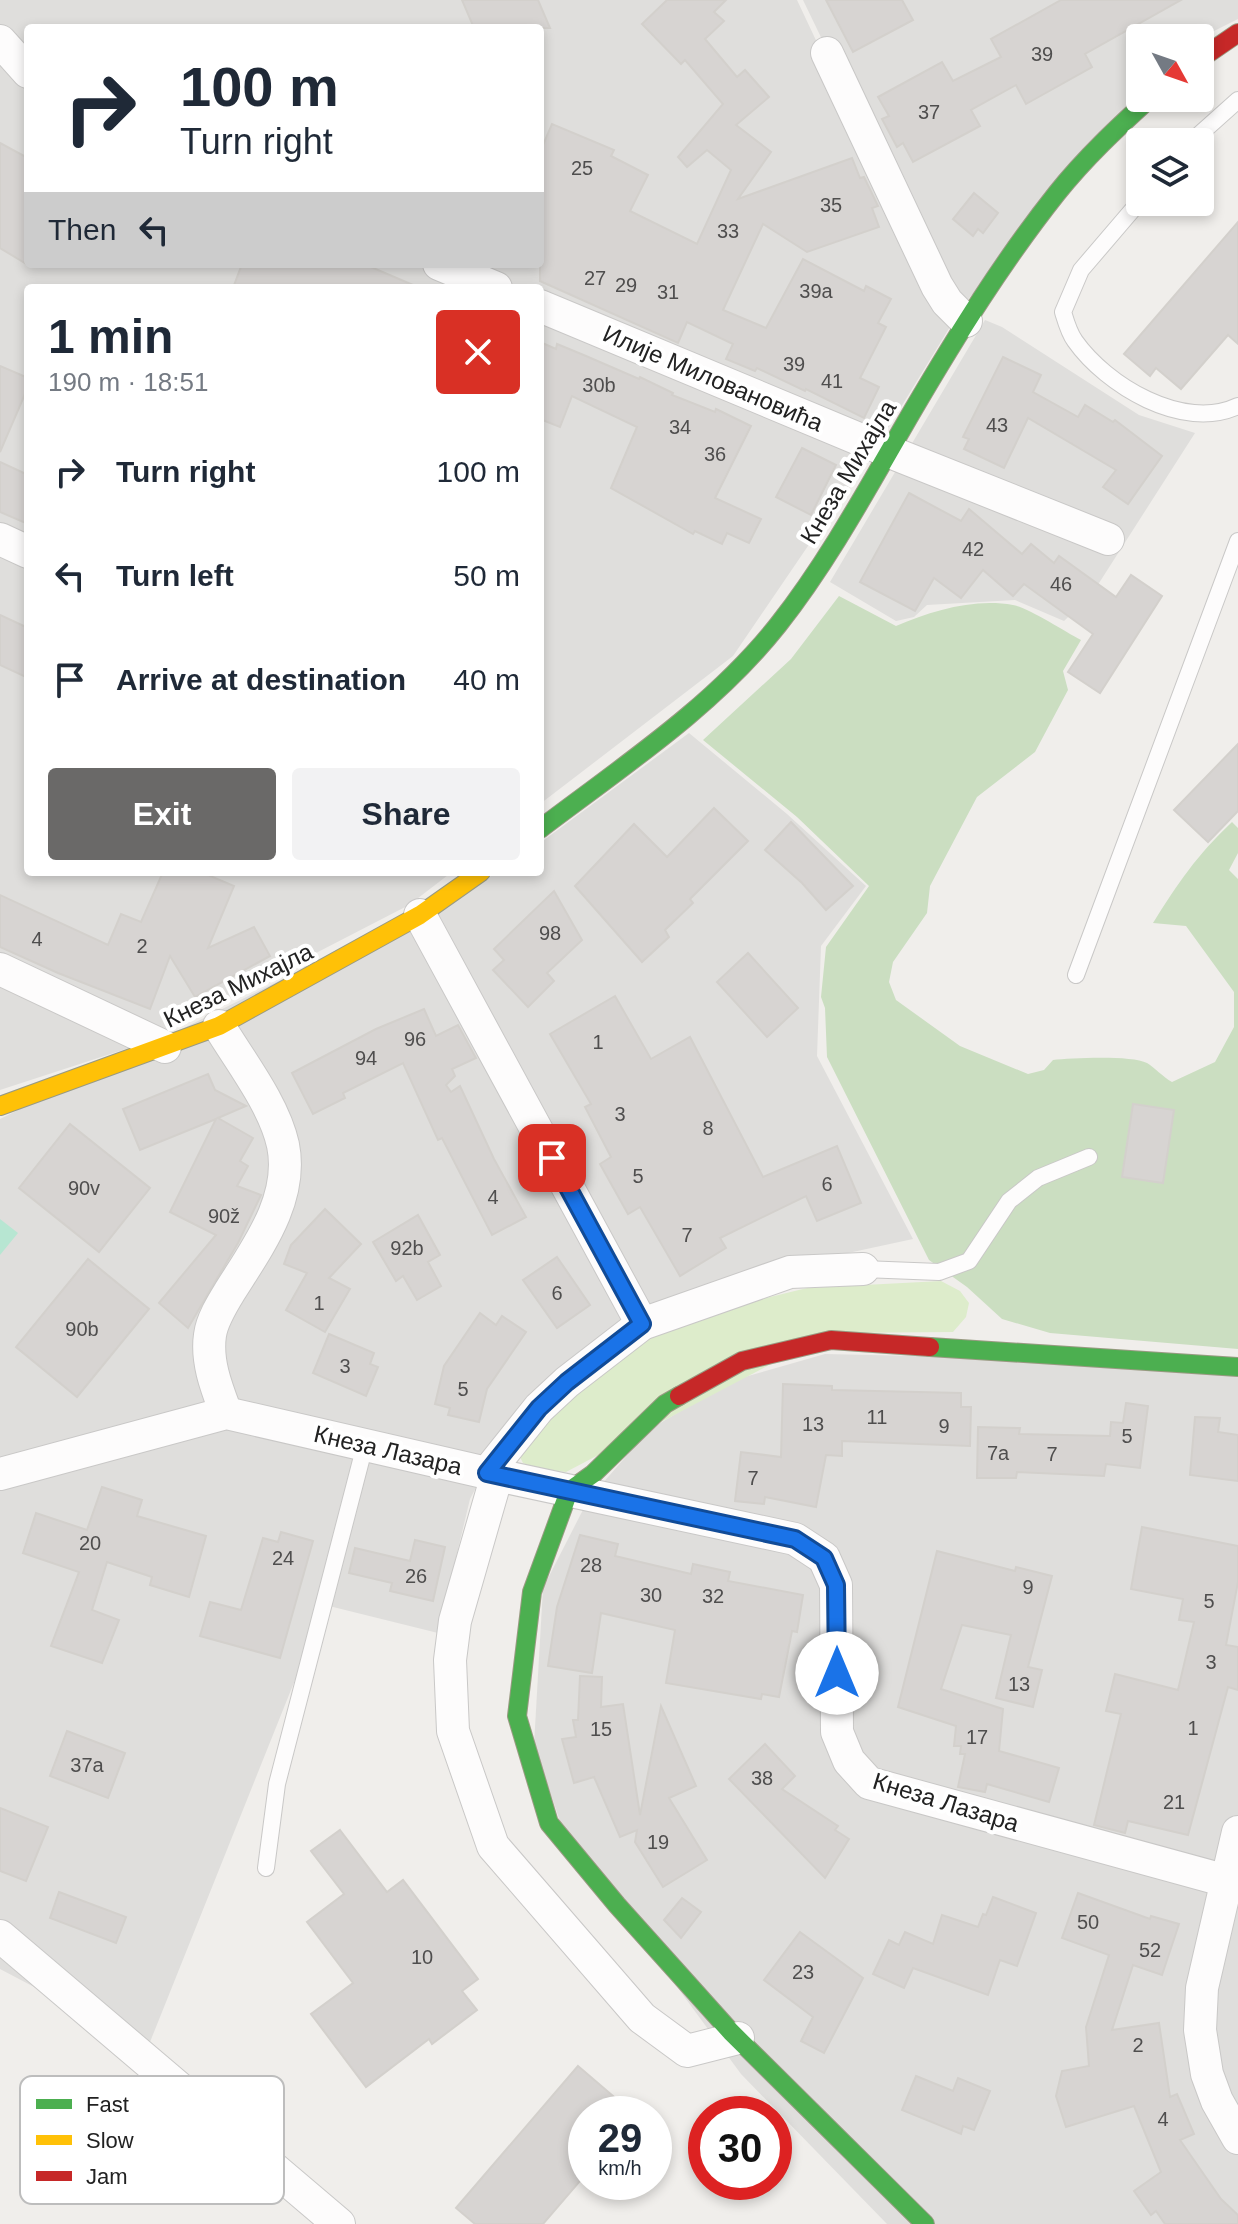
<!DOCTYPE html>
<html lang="en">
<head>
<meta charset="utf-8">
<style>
	body { margin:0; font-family:Arial,sans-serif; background:#f2f2f3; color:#1f2937; height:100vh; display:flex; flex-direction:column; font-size:30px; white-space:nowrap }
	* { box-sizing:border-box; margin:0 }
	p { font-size:26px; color:#747a83 }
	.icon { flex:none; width:44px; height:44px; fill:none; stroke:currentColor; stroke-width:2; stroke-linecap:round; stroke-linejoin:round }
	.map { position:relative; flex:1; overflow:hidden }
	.drawer { position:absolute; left:24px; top:284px; width:520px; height:592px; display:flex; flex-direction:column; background:#fff; border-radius:8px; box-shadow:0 4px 12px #0003 }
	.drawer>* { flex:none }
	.top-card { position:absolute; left:24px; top:24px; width:520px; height:244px; border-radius:8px; box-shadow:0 4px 12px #0003; background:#fff; color:#1f2937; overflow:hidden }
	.needle { width:52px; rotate:130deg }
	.fabs { position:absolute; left:1126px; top:24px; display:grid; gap:16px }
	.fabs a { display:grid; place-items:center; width:88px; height:88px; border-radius:8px; background:#fff; box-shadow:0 4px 12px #0003; font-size:40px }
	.speed { position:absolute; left:568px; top:2096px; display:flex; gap:16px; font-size:40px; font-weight:700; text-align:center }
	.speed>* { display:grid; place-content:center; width:104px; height:104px; border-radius:50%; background:#fff; box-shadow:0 4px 12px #0003; line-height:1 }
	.speed small { font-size:20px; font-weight:400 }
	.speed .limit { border:12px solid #d22; background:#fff; color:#111 }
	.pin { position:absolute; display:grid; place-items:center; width:68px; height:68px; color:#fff; margin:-34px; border-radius:16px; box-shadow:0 4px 12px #0006 }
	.me { position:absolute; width:88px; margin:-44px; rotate:0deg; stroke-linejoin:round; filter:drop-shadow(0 0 6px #0008) }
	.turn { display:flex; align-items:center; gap:28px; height:168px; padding:0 24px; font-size:36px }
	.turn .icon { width:104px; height:104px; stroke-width:2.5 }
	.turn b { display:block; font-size:56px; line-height:68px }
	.then { display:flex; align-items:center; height:76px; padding:0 24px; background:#0003; gap:16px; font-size:30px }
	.round { display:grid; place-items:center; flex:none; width:84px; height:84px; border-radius:8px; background:#f2f2f3 }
	.overview { display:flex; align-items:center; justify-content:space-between; height:136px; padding:0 24px }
	h1 { font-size:48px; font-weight:700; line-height:60px }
	.cta { display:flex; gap:16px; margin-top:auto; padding:16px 24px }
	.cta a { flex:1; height:92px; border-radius:8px; background:#6a6968; color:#fff; font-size:32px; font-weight:700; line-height:92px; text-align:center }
	.cta a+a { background:#f2f2f3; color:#1f2937 }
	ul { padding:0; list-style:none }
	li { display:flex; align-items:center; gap:24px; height:104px; padding:0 24px }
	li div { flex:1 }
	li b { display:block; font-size:30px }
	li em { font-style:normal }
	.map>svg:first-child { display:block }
	.residential { fill:#dfdedc; fill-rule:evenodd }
	.grass { fill:#ddeccb }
	.forest { fill:#cbdec1 }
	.pitch { fill:#b7e6d2 }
	.building { fill:#d7d4d2; stroke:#d3d0cc; stroke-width:2 }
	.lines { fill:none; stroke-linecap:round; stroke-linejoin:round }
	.lane-casing { stroke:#c9c8c7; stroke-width:18 }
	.street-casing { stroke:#c9c8c7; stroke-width:34 }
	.fast-casing { stroke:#999a82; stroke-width:20 }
	.slow-casing { stroke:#999a82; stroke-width:20 }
	.jam-casing { stroke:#999a82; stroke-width:20 }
	.lane { stroke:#fdfcfc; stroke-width:16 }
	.street { stroke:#fdfcfc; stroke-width:32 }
	.fast { stroke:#4caf50; stroke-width:18 }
	.slow { stroke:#ffc107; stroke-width:18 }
	.jam { stroke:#c62828; stroke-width:18 }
	.route-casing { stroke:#114b97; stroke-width:20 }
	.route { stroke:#1a73e8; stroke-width:14 }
	.labels { text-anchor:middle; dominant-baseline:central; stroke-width:8; stroke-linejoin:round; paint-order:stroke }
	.number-label { font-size:20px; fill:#4f4e4e }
	.street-label { font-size:24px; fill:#222; stroke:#fff }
	.key { fill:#fff; stroke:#bdbdbd; stroke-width:2 }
	.key-label { font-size:22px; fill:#222 }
</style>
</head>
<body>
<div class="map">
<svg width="1238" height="2224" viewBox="0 0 1238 2224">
	<rect width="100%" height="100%" fill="#f0eeeb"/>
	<!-- residential -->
	<g class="residential">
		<path d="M0,0H797L886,189L956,317L887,430L733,656L540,804V288H28V872H452L409,905L165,1031L0,957ZM28,28H540V264H28Z"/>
		<path d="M803,0H1238V19L1200,38H1140V98L959,310L942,288Z"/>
		<path d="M985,320L1002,327L1139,415L1195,433L1092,594L1064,621L1015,600L927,605L914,617L896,621L830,582Z"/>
		<path d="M689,733L787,814L866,886L821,946L817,1056L913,1239L848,1253L626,1320L509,1424L470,1499L438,1633L325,1605L148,2047L0,1969V1119L499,872H540V843Z"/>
		<path d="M0,981L138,1045L0,1090Z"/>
		<path d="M825,1354L1238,1363V2224H887L741,2074L564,1833L534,1745L543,1588L588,1500L650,1429L734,1380Z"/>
	</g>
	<!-- grass -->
	<path class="grass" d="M941,1281L960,1291L969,1303L966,1317L953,1332L830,1333L566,1472L540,1469L523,1463L520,1457L559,1408L642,1342L721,1309L807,1288Z"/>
	<!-- forest -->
	<path class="forest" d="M839,596L896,626C932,611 973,598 1013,605C1029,608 1064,631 1081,640L1063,671L1068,690L1035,752L977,797L930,886L927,913L893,962L889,982L896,1000L960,1046L1028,1074L1044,1070L1053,1060C1071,1058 1132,1055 1147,1063C1154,1067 1163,1077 1172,1082L1215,1062L1234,1027V992L1186,926L1153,923C1178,883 1197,855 1232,822L1238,828V853L1229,870L1238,879V1349L1050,1333L1002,1319L967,1287L929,1260L827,1057L825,1008L821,997L826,947L869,886L797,817L703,740L791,659Z"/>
	<!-- pitch -->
	<path class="pitch" d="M0,1219L18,1233L0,1255Z"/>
	<!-- building -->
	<g class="building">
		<path d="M462,0H538L550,28H474Z"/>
		<path d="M667,0H726L714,12L724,21L705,39L737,77L745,70L769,97L736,125L771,152L738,199L852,158L860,178L864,177L878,206L872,208L879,227L807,252L763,224L723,310L766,328L803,259L864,291L866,286L891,299L878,323L886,327L860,378L879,387L864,418L806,389L805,391L757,368L755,371L726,359L733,344L687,322L678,343L540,281V152L552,124L614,150L611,156L648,175L630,211L697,244L731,170L707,150L687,167L678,157L723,104L685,60L681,64L642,24Z"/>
		<path d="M826,0H902L913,20L853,52Z"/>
		<path d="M1061,0H1181L1085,54L1092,67L1026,104L1016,85L971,110L980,126L913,162L903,143L897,147L882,119L889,116L878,97L942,62L953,81L1001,57L991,39Z"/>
		<path d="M0,143L28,158V265L0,248Z"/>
		<path d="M974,193L998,213L983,233L978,229L973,236L953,219Z"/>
		<path d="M1238,222V344L1228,335L1181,389L1156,368L1150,376L1124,354Z"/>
		<path d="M242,264H364L420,288H233Z"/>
		<path d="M540,342L556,349L557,344L586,356L639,379L640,377L673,393L672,395L715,412L716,409L751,426L715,498L761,519L749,543L727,533L722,544L695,531L693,534L611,488L637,427L572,396L560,427L540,419Z"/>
		<path d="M1003,357L1041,375L1033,392L1078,417L1085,405L1113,422L1115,420L1162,456L1128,504L1103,487L1116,470L1028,418L1004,468L964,449L969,439L963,437Z"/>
		<path d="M0,366L28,378V387L0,452Z"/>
		<path d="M802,448L836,465L811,515L776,497Z"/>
		<path d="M0,462L28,475V524L0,512Z"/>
		<path d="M909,493L961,521L969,509L1022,554L1031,544L1054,563L1059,556L1116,597L1131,575L1162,596L1100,693L1068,672L1093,634L1024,584L1013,596L983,570L961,598L934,578L915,611L860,582Z"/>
		<path d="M0,615L28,628V678L0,665Z"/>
		<path d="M1238,744V811L1208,842L1174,810Z"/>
		<path d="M714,808L748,841L690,899L693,903L665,930L669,937L642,962L575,886L634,824L667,857Z"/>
		<path d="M791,822L853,886L826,910L802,883L765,850Z"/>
		<path d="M163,872H201L234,886L208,948L254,927L270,956L195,997L170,956L150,1009L58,973L0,947V895L108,945L121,914L141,922Z"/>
		<path d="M554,891L582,940L547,973L554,981L528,1007L493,970L504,960L494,949Z"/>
		<path d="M748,953L798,1008L767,1037L717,982Z"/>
		<path d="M615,996L651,1059L690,1037L763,1177L837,1146L861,1203L817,1221L806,1196L720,1238L726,1248L680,1276L640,1207L628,1214L600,1164L611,1157L585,1107L591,1104L550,1034Z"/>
		<path d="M424,1009L436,1036L458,1025L476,1058L452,1069L455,1076L446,1085L451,1092L460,1086L494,1159L526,1217L492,1235L442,1138L438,1140L403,1063L343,1093L345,1098L313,1114L292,1073L376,1029Z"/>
		<path d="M208,1074L215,1090L246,1106L218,1118L253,1138L240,1161L248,1166L237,1186L261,1195L238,1243L188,1328L159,1303L216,1235L170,1212L216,1119L140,1150L123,1109Z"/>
		<path d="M1133,1104L1174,1110L1163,1183L1122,1177Z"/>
		<path d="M70,1124L150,1188L99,1252L19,1188Z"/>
		<path d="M325,1209L361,1244L329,1278L350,1289L325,1332L286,1310L307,1273L284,1264L291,1245Z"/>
		<path d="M418,1215L440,1255L428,1262L441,1286L417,1300L403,1276L396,1281L373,1242Z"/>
		<path d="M557,1257L590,1305L557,1328L523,1280Z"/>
		<path d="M88,1259L149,1309L77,1397L16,1347Z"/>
		<path d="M480,1313L496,1325L502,1316L526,1332L487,1389L479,1422L448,1415L450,1408L435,1404L444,1366Z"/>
		<path d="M329,1334L374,1353L370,1364L378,1367L366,1396L313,1373Z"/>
		<path d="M783,1384L832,1386V1390L961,1393V1407H971L970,1446L842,1441V1456L826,1455L816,1507L765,1497L764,1504L735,1501L741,1452L781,1457Z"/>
		<path d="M1126,1403L1148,1406L1140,1468L1106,1464L1104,1476L1017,1472L1016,1478H977L978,1427L1020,1428L1019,1434L1110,1436L1111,1422L1123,1423Z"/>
		<path d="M1195,1417L1220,1418L1218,1432L1238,1435V1481L1190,1475Z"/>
		<path d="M102,1487L142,1500L137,1516L206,1536L189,1597L150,1585L152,1577L107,1562L92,1610L119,1620L102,1663L51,1646L79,1572L23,1553L36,1513L87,1530Z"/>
		<path d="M1142,1527L1238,1546V1582L1226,1645L1238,1647V1690L1228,1687L1188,1835L1128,1821L1125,1833L1094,1825L1121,1714L1106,1711L1115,1674L1178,1690L1194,1622L1179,1620L1183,1599L1131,1589Z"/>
		<path d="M281,1532L313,1541L280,1658L200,1636L210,1602L241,1610L263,1538L278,1542Z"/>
		<path d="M580,1535L618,1544L615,1556L691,1574L693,1564L730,1572L728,1581L803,1595L797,1632L792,1631L779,1697L762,1694L761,1699L666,1683L675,1630L601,1613L592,1673L548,1666L557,1607Z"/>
		<path d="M415,1540L445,1547L433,1601L390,1591L392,1583L349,1573L355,1548L410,1561Z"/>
		<path d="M937,1551L1015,1571L1016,1567L1052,1576L1028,1667L1042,1670L1033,1707L996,1698L1011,1635L962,1625L941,1689L1003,1709L999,1751L1059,1768L1049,1802L987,1784L985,1792L958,1787L965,1754H960L961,1746H954L956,1726L898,1707Z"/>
		<path d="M580,1676L602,1677L601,1707L623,1704L640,1815L661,1706L696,1786L669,1798L707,1860L663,1887L635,1842L637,1830L620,1837L594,1777L574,1783L562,1739L576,1737L573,1720H578Z"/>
		<path d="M67,1731L125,1753L108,1798L50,1776Z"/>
		<path d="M765,1744L795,1776L782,1789L838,1826L835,1830L849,1839L825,1878L729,1779Z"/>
		<path d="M0,1808L48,1827L26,1881L0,1871Z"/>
		<path d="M340,1830L387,1892L403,1880L478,1979L462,1991L477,2010L432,2044L429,2039L366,2087L311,2014L353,1983L307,1922L344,1894L311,1851Z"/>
		<path d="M59,1892L126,1917L116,1943L50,1918Z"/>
		<path d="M1078,1893L1150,1919L1151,1916L1179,1924L1162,1975L1133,1965L1112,2030L1159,2023L1170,2097L1177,2094L1194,2134L1180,2140L1221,2199L1238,2215V2224H1165L1156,2211L1151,2215L1134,2191L1161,2172L1134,2106L1066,2127L1056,2096L1062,2071L1089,2066L1086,2027L1109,1955L1062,1938Z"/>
		<path d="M993,1897L1036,1913L1017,1966L1000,1960L988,1995L913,1968L904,1988L873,1974L889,1940L899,1945L905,1932L933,1944L942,1915L978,1927L983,1914L986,1915Z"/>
		<path d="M682,1898L701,1912L681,1938L664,1920Z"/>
		<path d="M800,1932L863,1978L824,2053L801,2041L813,2017L764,1980Z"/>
		<path d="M578,2066L634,2114H586V2174L543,2224H475L456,2208Z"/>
		<path d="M916,2076L953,2091L958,2078L990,2091L974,2130L963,2126L961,2134L902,2110Z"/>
	</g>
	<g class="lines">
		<!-- lane casing -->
		<g class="lane-casing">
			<g id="lane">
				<path d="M1191,142L1238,100"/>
				<path d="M1140,201L1081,270L1063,312C1066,322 1069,333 1075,341C1106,385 1183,432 1238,406"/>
				<path d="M1076,975L1238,541"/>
				<path d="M863,1269L939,1272L969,1261L1009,1201L1038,1178L1089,1157"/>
				<path d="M266,1868L277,1784L365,1445"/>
			</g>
		</g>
		<!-- street casing -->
		<g class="street-casing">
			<g id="street">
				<path d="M0,41L28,72"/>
				<path d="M827,53L937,286L947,302L966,321"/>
				<path d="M439,264L496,288"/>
				<path d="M540,306L890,452L1108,539"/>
				<path d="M0,539L28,552"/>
				<path d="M420,915L642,1324"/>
				<path d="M0,969L165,1047"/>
				<path d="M219,1026C240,1061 274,1104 283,1145C294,1199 257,1248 230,1291C222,1304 212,1320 210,1335C206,1362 217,1389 226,1413"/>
				<path d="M487,1473L539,1408L567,1382L642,1324L790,1272L863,1269"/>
				<path d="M0,1474L226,1413L487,1473L795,1539L824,1558L836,1585L837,1732L849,1761L869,1783L1238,1884"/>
				<path d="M497,1475L455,1621L450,1660L453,1731L493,1846L642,2018L687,2051L738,2038"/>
				<path d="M1238,1832L1202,1988L1200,2030L1207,2074L1217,2101L1238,2138"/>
				<path d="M0,1936L339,2224"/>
			</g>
		</g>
		<!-- fast casing -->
		<g class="fast-casing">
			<g id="fast">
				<path d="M540,829C623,766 713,707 778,625C830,559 871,482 913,410C957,335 1003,261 1057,193C1085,158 1117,128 1150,98"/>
				<path d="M930,1347L1238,1367"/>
				<path d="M679,1396L665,1404L593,1474L569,1491L532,1592L517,1716L549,1823L617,1905L731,2032L925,2224"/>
			</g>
		</g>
		<!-- slow casing -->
		<g class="slow-casing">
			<path id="slow" d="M0,1106L219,1026L420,915L481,872"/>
		</g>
		<!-- jam casing -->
		<g class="jam-casing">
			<g id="jam">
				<path d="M1200,59L1238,33"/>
				<path d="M679,1396L742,1361L831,1340L930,1347"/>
			</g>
		</g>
		<!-- lane -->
		<use href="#lane" class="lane"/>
		<!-- street -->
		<use href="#street" class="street"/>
		<!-- fast -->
		<use href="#fast" class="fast"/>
		<!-- slow -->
		<use href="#slow" class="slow"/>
		<!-- jam -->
		<use href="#jam" class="jam"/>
	</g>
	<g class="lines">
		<!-- route casing -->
		<g class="route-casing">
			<path id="route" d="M552,1158L642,1324L567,1382L539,1408L487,1473L795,1539L824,1558L836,1585L837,1673"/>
		</g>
		<!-- route -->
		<use href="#route" class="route"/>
	</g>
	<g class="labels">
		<!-- number labels -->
		<g class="number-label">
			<text x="1042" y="54">39</text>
			<text x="929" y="112">37</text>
			<text x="582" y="168">25</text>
			<text x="831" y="205">35</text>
			<text x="728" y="231">33</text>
			<text x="595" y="278">27</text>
			<text x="626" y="285">29</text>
			<text x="816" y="291">39a</text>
			<text x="668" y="292">31</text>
			<text x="794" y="364">39</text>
			<text x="832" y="381">41</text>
			<text x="599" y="385">30b</text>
			<text x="997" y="425">43</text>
			<text x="680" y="427">34</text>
			<text x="715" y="454">36</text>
			<text x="973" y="549">42</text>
			<text x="1061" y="584">46</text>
			<text x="550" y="933">98</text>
			<text x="37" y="939">4</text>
			<text x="142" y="946">2</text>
			<text x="415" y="1039">96</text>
			<text x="598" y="1042">1</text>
			<text x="366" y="1058">94</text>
			<text x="620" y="1114">3</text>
			<text x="708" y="1128">8</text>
			<text x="638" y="1176">5</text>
			<text x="827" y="1184">6</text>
			<text x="84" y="1188">90v</text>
			<text x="493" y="1197">4</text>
			<text x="224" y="1216">90ž</text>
			<text x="687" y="1235">7</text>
			<text x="407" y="1248">92b</text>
			<text x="557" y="1293">6</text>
			<text x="319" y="1303">1</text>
			<text x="82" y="1329">90b</text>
			<text x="345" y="1366">3</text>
			<text x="463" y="1389">5</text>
			<text x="877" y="1417">11</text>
			<text x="813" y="1424">13</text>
			<text x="944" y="1426">9</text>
			<text x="1127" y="1436">5</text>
			<text x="998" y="1453">7a</text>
			<text x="1052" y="1454">7</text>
			<text x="753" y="1478">7</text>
			<text x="90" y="1543">20</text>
			<text x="283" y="1558">24</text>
			<text x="591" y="1565">28</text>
			<text x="416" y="1576">26</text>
			<text x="1028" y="1587">9</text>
			<text x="651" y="1595">30</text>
			<text x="713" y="1596">32</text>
			<text x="1209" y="1601">5</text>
			<text x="1211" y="1662">3</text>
			<text x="1019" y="1684">13</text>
			<text x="1193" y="1728">1</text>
			<text x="601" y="1729">15</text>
			<text x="977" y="1737">17</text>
			<text x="87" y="1765">37a</text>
			<text x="762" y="1778">38</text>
			<text x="1174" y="1802">21</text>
			<text x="658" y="1842">19</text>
			<text x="1088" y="1922">50</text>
			<text x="1150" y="1950">52</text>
			<text x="422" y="1957">10</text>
			<text x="803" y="1972">23</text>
			<text x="1138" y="2045">2</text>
			<text x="1163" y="2119">4</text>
		</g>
		<!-- street labels -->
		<g class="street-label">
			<text transform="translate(713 378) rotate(23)">Илије Миловановића</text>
			<text transform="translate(848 472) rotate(-59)">Кнеза Михајла</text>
			<text transform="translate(238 985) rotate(-26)">Кнеза Михајла</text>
			<text transform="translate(388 1450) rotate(13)">Кнеза Лазара</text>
			<text transform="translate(946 1802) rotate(17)">Кнеза Лазара</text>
		</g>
	</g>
	<!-- legend -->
	<rect x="20" y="2076" width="264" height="128" rx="12" class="key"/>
	<rect x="36" y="2099" width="36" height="10" fill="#4caf50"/>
	<rect x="36" y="2135" width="36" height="10" fill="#ffc107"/>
	<rect x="36" y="2171" width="36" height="10" fill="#c62828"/>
	<g class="key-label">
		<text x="86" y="2112">Fast</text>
		<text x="86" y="2148">Slow</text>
		<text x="86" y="2184">Jam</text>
	</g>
</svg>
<div class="fabs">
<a><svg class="needle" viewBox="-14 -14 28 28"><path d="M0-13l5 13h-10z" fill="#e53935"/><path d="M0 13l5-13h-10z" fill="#747a83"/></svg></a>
<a><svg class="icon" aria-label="layers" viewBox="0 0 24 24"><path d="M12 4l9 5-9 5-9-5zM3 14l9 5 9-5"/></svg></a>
</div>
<div class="speed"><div>29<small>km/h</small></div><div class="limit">30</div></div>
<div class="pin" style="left:552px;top:1158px;background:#d93025"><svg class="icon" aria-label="arrive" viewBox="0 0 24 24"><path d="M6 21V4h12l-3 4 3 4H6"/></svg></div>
<svg class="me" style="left:837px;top:1673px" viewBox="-20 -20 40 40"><circle r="19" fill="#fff"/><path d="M0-13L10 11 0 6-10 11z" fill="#1a73e8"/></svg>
<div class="top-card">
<div class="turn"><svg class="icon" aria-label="right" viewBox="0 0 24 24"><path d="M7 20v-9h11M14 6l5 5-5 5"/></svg><div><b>100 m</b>Turn right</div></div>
<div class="then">Then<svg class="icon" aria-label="left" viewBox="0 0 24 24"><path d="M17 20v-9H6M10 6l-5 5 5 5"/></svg></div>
</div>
<section class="drawer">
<div class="overview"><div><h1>1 min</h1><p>190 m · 18:51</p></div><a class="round" style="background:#d93025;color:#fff"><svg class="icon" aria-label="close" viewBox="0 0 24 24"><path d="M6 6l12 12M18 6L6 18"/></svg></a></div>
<ul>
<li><svg class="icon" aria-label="right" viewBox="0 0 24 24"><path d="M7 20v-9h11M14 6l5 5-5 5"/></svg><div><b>Turn right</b></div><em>100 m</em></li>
<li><svg class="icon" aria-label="left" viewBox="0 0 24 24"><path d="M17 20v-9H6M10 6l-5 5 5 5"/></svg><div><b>Turn left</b></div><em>50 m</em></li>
<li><svg class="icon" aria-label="arrive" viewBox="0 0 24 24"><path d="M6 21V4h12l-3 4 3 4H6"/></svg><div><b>Arrive at destination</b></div><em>40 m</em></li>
</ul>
<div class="cta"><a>Exit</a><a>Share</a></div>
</section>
</div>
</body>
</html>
